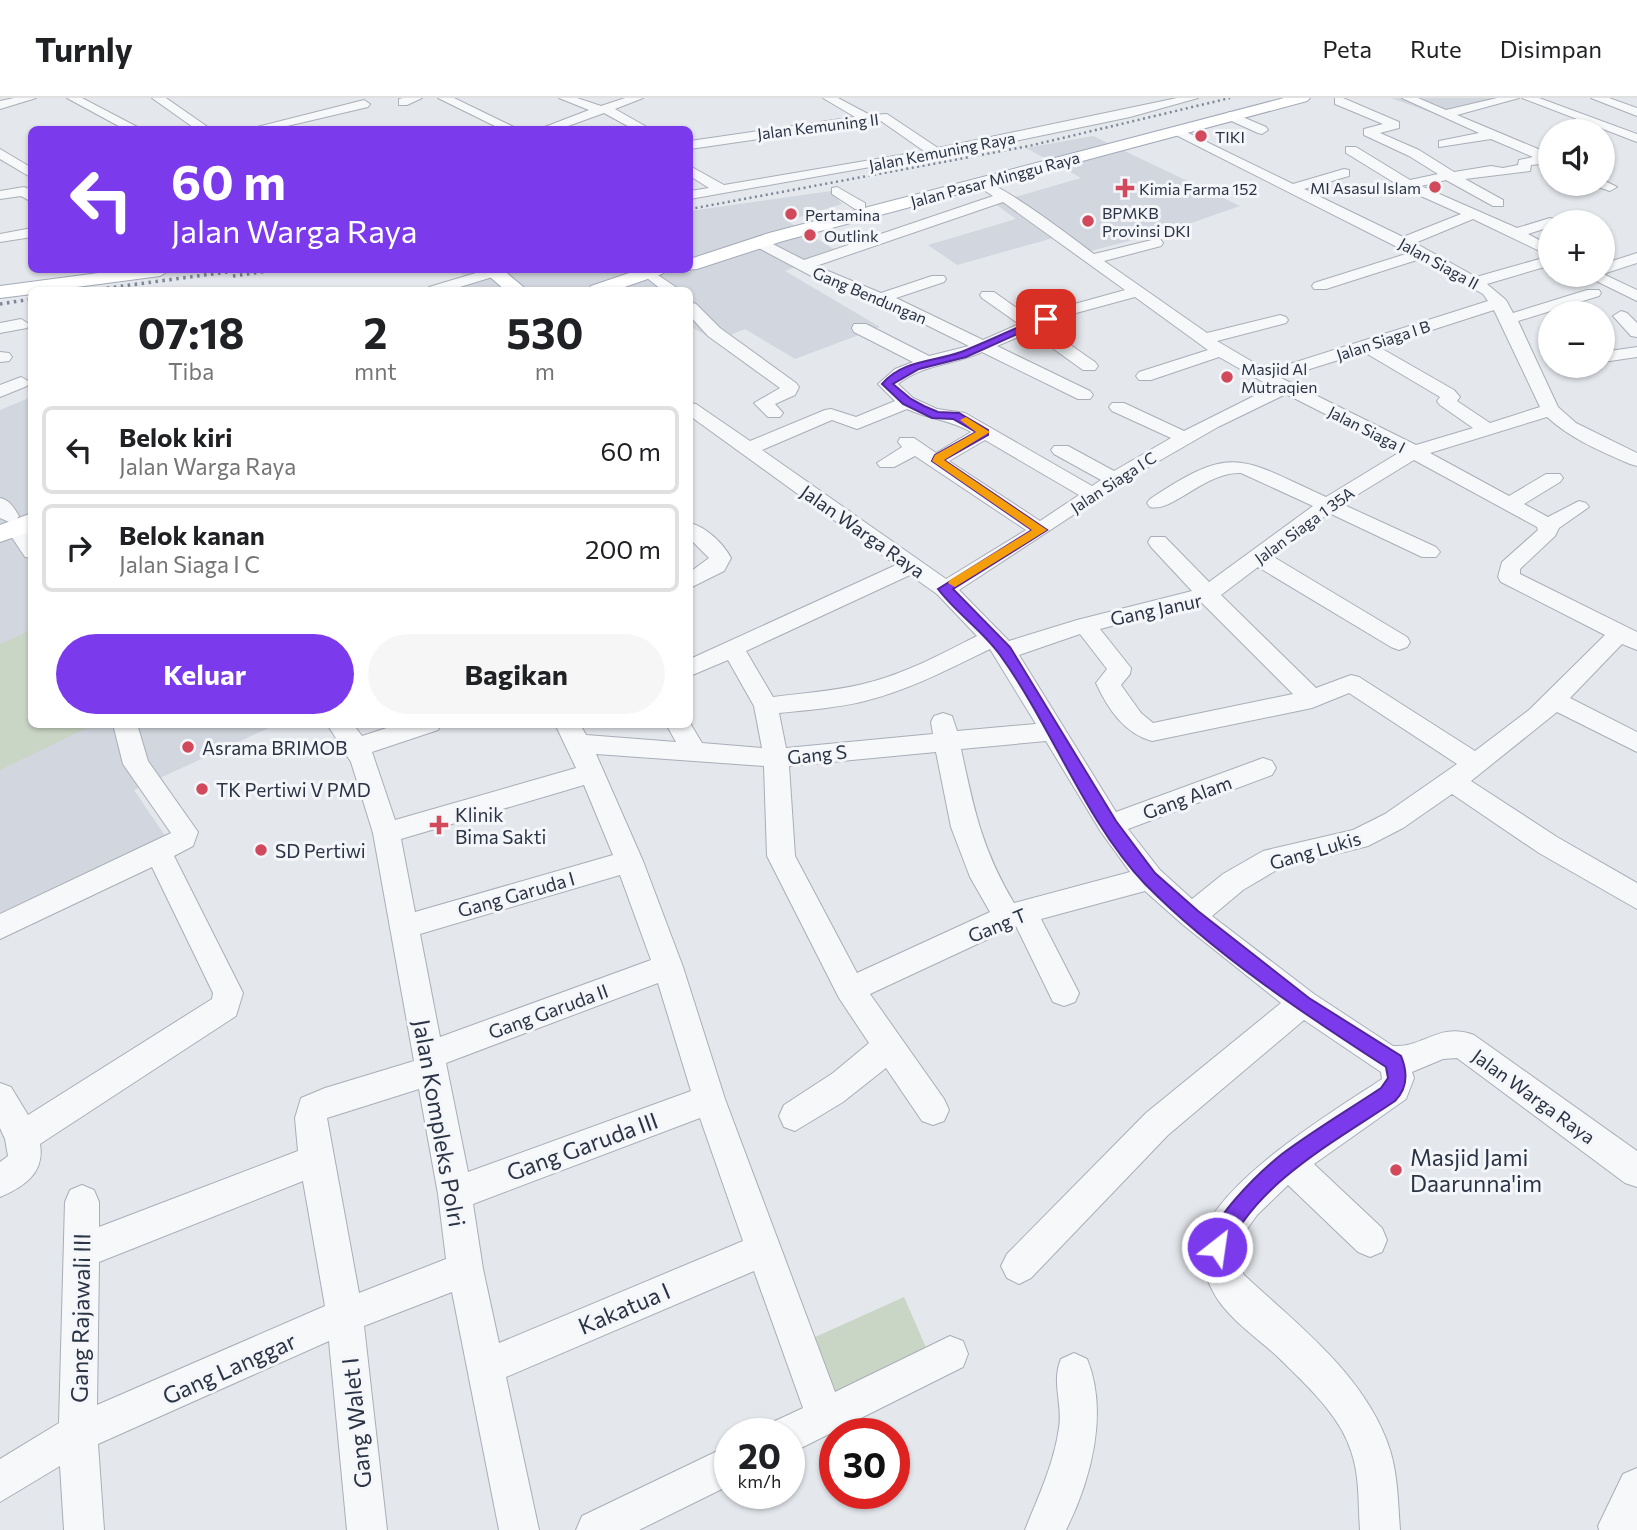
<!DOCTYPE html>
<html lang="id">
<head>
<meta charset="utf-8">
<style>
	body { margin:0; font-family:Commissioner,sans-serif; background:#f6f6f6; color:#202124; height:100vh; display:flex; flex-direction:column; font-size:26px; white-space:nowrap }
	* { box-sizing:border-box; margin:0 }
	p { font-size:23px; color:#757577 }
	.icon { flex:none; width:38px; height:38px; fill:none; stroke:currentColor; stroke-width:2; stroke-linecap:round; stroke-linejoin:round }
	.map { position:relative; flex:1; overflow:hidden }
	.sheet { position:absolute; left:28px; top:189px; width:665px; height:441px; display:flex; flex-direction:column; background:#fff; border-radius:10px; box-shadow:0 2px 5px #0004 }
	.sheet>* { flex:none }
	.top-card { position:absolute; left:28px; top:28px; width:665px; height:147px; border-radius:10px; box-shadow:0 2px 5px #0004; background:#7c3aed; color:#fff; overflow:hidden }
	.buttons { position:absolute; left:1538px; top:21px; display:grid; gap:14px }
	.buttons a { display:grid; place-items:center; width:77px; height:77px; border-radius:50%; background:#fff; box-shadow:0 2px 5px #0004; font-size:35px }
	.speed { position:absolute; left:714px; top:1320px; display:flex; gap:14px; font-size:35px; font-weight:700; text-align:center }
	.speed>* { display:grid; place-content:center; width:91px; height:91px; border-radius:50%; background:#fff; box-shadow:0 2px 5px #0004; line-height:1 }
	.speed small { font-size:18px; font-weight:400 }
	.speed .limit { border:10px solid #d22; background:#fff; color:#111 }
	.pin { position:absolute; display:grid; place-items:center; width:60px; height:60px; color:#fff; margin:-30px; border-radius:14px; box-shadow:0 4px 10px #0006 }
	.me { position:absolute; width:77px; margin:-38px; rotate:30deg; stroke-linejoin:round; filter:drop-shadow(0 0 5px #0008) }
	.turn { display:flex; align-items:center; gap:24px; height:147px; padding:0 28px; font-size:32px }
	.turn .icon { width:91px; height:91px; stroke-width:2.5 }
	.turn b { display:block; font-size:49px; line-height:60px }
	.eta { display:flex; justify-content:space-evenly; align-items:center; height:119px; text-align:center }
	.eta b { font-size:42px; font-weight:700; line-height:49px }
	.primary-button { display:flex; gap:14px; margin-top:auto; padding:14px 28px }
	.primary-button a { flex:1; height:80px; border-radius:42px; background:#7c3aed; color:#fff; font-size:28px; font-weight:700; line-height:80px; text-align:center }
	.primary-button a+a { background:#f6f6f6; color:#202124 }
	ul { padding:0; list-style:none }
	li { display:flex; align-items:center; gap:21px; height:88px; margin:0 14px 10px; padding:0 14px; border:4px solid #e0e0e0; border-radius:10px }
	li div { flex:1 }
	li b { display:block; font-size:26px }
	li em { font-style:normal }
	header { display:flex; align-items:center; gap:42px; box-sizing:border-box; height:98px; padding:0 35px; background:#fff; border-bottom:2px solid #e0e0e0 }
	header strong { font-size:33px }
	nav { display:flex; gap:38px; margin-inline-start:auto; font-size:24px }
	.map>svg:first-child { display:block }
	.built { fill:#d2d6de }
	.green { fill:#c9d6c5 }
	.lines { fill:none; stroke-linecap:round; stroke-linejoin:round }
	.minor-casing { stroke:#a9aeb7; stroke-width:2 }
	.major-casing { stroke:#a3abb8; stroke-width:2 }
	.minor { fill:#f7f8fa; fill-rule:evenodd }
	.major { fill:#fff; fill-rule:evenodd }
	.rail-far1 { stroke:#7d8696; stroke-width:2.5; stroke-dasharray:2 3.5; stroke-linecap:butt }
	.rail { stroke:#7d8696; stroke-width:3.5; stroke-dasharray:2.5 4.5; stroke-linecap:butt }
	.route { fill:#7c3aed; stroke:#51269a; stroke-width:2 }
	.slow { fill:#f59e0b }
	.poi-dot { fill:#d1495b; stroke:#f4f6f9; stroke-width:2.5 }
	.labels { text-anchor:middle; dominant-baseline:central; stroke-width:6; stroke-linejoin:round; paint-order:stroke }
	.far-street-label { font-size:16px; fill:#2b3445; stroke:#f4f6f9 }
	.far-poi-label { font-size:16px; fill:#2b3445; stroke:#f4f6f9; text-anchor:start }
	.street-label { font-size:19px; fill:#2b3445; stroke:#f4f6f9 }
	.poi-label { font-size:19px; fill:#2b3445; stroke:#f4f6f9; text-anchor:start }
	.near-street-label { font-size:23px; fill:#2b3445; stroke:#f4f6f9 }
	.near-poi-label { font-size:23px; fill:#2b3445; stroke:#f4f6f9; text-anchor:start }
</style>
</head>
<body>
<header>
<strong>Turnly</strong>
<nav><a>Peta</a><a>Rute</a><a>Disimpan</a></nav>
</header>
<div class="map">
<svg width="1637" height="1432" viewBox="0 0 1637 1432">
	<rect width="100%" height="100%" fill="#e4e7ec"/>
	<!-- built -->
	<g class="built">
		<path d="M1391,0H1501L1508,4L1438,17Z"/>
		<path d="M1093,38L1240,108L1171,132L1079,156L1053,140L957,167L928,147L1016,121L994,105L1081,80L1026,50Z"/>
		<path d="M831,93L842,106L787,123L837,153L785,173L880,229L795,261L745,231L716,243L690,228V192H428L467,180L457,172H690V113Z"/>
		<path d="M31,299L32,626L275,627L134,692L170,745L0,838V312Z"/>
	</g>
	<!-- green -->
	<g class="green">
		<path d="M31,532L32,626L93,627L0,672V546Z"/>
		<path d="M904,1199L928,1254L836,1298L813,1240Z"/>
	</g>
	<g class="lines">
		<!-- minor casing -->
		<g class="minor-casing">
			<g id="minor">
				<path d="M14,0H36L0,11V3Z"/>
				<path d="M67,0H82L143,32H126Z"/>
				<path d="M152,0H166L212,32H197Z"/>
				<path d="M403,0H422L407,7H399V1Z"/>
				<path d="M438,0H454L520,32H503Z"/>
				<path d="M559,0H577L601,8L625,0H643L615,11L652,32H635L604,15L557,32H537L589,12Z"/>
				<path d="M823,0H838L870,17L887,16L938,50L1177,0H1198L1130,19L1005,45L690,101V93L709,90L690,78V68L724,87L924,53L881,23L690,51V43L855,19Z"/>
				<path d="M1335,0H1343L1399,24V30L1380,35L1419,52L1454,74L1491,68L1503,70L1518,67L1519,62L1533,59L1491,41L1439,49V43L1479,35L1402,0H1418L1446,12L1497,0H1519L1457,17L1550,56V65L1531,67L1530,73L1465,81L1503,102V108H1493L1446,82L1421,88L1517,130L1550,120L1555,121L1557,124H1550V129L1528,136L1550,148V158L1473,121L1415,145L1476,179L1543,160L1548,162V168L1487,186L1506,202L1513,215L1587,192H1599L1601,195L1599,198L1518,223L1558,309L1576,325L1637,355V368L1630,366C1600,353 1571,341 1547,319L1430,355L1509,398L1546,376H1560L1563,380L1560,384L1524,406L1548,419L1579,403L1586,405L1589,409L1559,430L1555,438L1520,471V476L1637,534V552L1622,546L1570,600L1637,634V654L1557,614L1471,683L1557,739L1637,785V811L1539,755L1452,696L1403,730L1368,748L1280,770L1243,792L1212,818L1314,896L1393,948C1424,950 1438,924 1474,937L1637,1053V1089L1625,1085L1457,960L1443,961L1412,974L1414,980L1406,1001L1314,1066L1382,1130L1387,1142L1382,1154L1370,1159L1358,1154L1288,1087L1257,1117L1235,1148L1239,1168L1244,1177C1298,1227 1367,1279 1390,1352C1398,1378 1398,1405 1400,1432H1360C1358,1406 1360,1378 1351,1353C1340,1317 1305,1286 1280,1261C1260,1242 1233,1224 1218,1202C1209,1188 1198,1163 1200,1147C1210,1087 1334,1013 1382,981L1381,974L1304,922L1168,1037L1031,1180L1019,1186L1007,1180L1001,1168L1007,1156L1146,1015L1281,905L1182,826L1145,793L1041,821L1079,895L1075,904L1064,908L1053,904L1016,828L870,896L944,1001L949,1012L944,1023L933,1027L922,1023L886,970L843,1004L795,1033L784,1029L779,1018L784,1007L833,975L869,945L839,900L767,758L764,668L596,656L643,763L683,869L725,1001L835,1294L950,1238L963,1243L968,1256L963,1269L789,1356V1335H770L775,1323L803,1310L754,1173L506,1279L539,1432H499L452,1194L364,1228L387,1432H347L329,1243L98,1346L104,1432H64L60,1368L0,1404V1361L59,1325L65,1104L70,1092L82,1087L94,1092L99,1104V1129L298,1053L295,1020L301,1000L325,990L414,963L373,735L351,664L327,626H353L362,638L399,626H441L438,632L372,654L395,722L576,670L555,626H580L586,637L676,644L666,626L690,625L702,645L762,650L754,608L728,562L690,578V561L896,467L690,318V305L696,306L750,343L825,312L831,311L856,319L895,303L878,286L895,271L913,264L854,234L852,230L854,226H866L929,258L969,248L890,209L819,182L753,147L751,144L753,141H763L804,162L993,98L973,85L975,82C993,78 1075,142 1094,156L1156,141L1161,142L1163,145L1161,148L1104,163L1207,235L1280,217L1286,219L1288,222L1286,225L1217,243L1268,273L1488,203L1483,196L1420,161L1326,191H1314L1312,188L1314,185L1409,155L1170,34L1172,31H1180L1293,86L1344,71L1349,72V78L1304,91L1403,139L1461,116L1403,90L1346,55V49H1356L1410,82L1438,76L1409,58L1364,37V31L1383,26L1335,6ZM1003,104L1125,192L1053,212L1032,221L994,194H982L980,197L982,200L1019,226L983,242L896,200L944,184L946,181L944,178H932L881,195L816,168ZM1135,199L1208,252L1139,274L1136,278L1139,282H1151L1219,259L1272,289L1184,333L1124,305H1112L1109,309L1112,313L1171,340L1114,373L1068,348H1054L1051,352L1054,356L1101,382L1092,388L965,315L937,311L913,300L898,286C923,266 954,267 982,254L1078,301H1090L1093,297L1090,293L997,248L1030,234L1083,272H1095L1098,268L1095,264L1043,228L1065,218ZM1494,212L1540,309L1490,325L1457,303L1460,299L1454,292L1379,249ZM1364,254L1440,299L1437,303L1440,307L1473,330L1416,347L1281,280ZM1286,296L1400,354L1326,399C1240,360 1234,345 1150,401L1147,405L1150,409C1172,415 1206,373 1241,375L1313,408L1209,484L1165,439H1151L1148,444L1151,449L1192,493L1077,522L1009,543L959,492L1131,379L1218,329ZM907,311C928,321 951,322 971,334L936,355L914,340H900L898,344L902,349L877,365L880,369H894L915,358L1026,432L946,481L762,352L832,322L857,331ZM985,342L1079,397L1040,423L949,363ZM1414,362L1537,429L1538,432L1502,464L1498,479L1501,484L1605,537L1529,612L1475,653L1359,579L1351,577L1316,590L1221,497L1258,469L1391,549L1399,552L1407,549L1410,544L1407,539L1272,458L1329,415L1422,459H1436L1440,454L1436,449L1342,406ZM910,477L937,496L977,538C941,556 903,577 863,586C834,593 803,595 773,599L746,553ZM1202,505L1293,596L1153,625L1141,615L1121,587L1130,576L1131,570L1100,531ZM1080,536L1107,571L1096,585C1108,611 1124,635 1152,643L1312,610L1349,595L1457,666L1385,716L1353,732L1263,753L1223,776L1192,801L1160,772L1128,731L1272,677L1276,670L1272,663L1263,660L1116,714L1019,557ZM990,551L1036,626L957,633L952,618L943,615L934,618L931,624L933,636L786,650L779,615C808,612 837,610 865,603C909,592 949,571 990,551ZM1046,643L1101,734L1130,774L1014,805C982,751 974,712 961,651ZM936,654L951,729L970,779L990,814L857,875L795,758L789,668ZM584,687L613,757L415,814L401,741ZM620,777L651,862L440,939L420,836ZM658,885L691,993L468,1074L446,965ZM419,991L438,1096L446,1161L359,1195L327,1020ZM700,1020L743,1143L499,1245L483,1171L473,1106ZM303,1083L325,1208L97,1307L99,1164Z"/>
				<path d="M1522,0H1539L1637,36V44Z"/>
				<path d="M1591,0H1609L1637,10V18Z"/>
				<path d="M364,2L370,6L368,9L270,32H245Z"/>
				<path d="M1231,14L1266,29L1268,32L1262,36L1258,35L1227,21V15Z"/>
				<path d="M0,51L32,70V80L0,61Z"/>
				<path d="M1603,82L1617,89L1610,93L1598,89L1596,86H1603Z"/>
				<path d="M24,89L32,92V104L21,98L0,101V93Z"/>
				<path d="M837,89L865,105V111H855L832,96V90Z"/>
				<path d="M32,130V139L0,144V136Z"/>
				<path d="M1637,155V165L1603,176V166Z"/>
				<path d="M486,172H500L502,174L499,177L450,192H427L429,189Z"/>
				<path d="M655,175L680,192H662L647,180Z"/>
				<path d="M1603,176L1637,192V203L1584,177Z"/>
				<path d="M690,204L696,206L720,230L796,285L799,289L795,297L775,306L783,315L780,319H768L754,305L780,290L708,238L690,218Z"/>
				<path d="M1621,213L1627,215L1637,225V239L1631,238L1613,218Z"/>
				<path d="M21,221L29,226L27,230L0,235V225Z"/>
				<path d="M1637,249V259L1603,264V254Z"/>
				<path d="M0,254L9,255L12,259L9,263L0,264Z"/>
				<path d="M21,279L30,284L27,288L0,299V287Z"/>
				<path d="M0,400C10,402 14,410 19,418L16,422L9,424L0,420Z"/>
				<path d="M15,423L22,425L32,438V460L25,459L5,429L8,425Z"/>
				<path d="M690,425C706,429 723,445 731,460L724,473L690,490V474L709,460L690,441Z"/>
				<path d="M113,626H137L148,663L198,734L193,748L174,758L243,895L236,918L40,1046C45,1075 24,1089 0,1099V1064L8,1058L5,1041L0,1030V985L11,989L28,1017L212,901L213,895L152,769L0,841V816L171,735L123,666Z"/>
				<path d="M1074,1255L1087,1261C1109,1314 1091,1382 1066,1432H1025C1038,1399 1054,1366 1059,1330C1063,1306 1051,1284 1061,1261Z"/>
				<path d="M730,1347V1387L639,1432H576L582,1418Z"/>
				<path d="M1637,1370V1432H1599L1598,1428L1623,1376Z"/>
			</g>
		</g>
		<!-- major casing -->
		<g class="major-casing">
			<g id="major">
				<path d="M1284,0H1310L1307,3L783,143L697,171L685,172H690V161L769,135Z"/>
				<path d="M121,172H170L160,178L54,192H32V196L0,200V188Z"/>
				<path d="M482,172H503L527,192H505Z"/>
				<path d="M638,172H665L662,176L616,192H588L591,188Z"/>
				<path d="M32,415V433L0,444V427Z"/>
			</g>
		</g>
		<!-- minor -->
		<use href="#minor" class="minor"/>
		<!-- major -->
		<use href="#major" class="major"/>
		<!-- rail-far1 -->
		<path class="rail-far1" d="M690,111L1029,48L1230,0"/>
		<!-- rail -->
		<g class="rail">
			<path d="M233,178L275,172"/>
			<path d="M93,192L242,172"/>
			<path d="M0,206L32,201"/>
		</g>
	</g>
	<!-- route -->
	<path class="route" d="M1042,219L1051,221L966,259L919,271L893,286L911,301L924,308L938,314L959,315L988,332V337L944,362L1047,432L953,491L1010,549L1116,723L1155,775L1198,813L1309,900L1401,958C1408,975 1408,990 1395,1003C1334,1044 1254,1086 1225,1156L1217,1159L1210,1156C1199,1130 1262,1072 1282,1056C1314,1032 1348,1012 1381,990L1388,980L1386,969C1304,916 1214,856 1145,786C1085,723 1051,627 1000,557C983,533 956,515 938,491L1032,432L932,363L935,357L976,334L953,321L932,320L903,306L882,286C902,262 934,264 961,254C989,243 1015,230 1042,219Z"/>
	<!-- slow -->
	<path class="slow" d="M966,319L990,334L944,362L1047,432L955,489L948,485L950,482L1032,432L932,363L935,357L976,334L960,322Z"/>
	<!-- markers -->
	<g class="poi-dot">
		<circle cx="1201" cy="38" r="7"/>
		<circle cx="1435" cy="89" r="7"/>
		<path d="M1121.5 79.5h7v7h7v7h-7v7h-7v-7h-7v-7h7z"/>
		<circle cx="791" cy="116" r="7"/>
		<circle cx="1088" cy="123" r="7"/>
		<circle cx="810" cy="137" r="7"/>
		<circle cx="1227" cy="279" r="7"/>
		<circle cx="188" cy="649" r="7"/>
		<circle cx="202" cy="691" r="7"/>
		<path d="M435.5 716.5h7v7h7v7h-7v7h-7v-7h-7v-7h7z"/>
		<circle cx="261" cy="752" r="7"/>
		<circle cx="1396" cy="1072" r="7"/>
	</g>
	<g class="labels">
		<!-- far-street labels -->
		<g class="far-street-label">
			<text transform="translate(818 28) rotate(-7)">Jalan Kemuning II</text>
			<text transform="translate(942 53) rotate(-11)">Jalan Kemuning Raya</text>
			<text transform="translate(995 81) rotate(-15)">Jalan Pasar Minggu Raya</text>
			<text transform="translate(1439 165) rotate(29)">Jalan Siaga II</text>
			<text transform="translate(870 197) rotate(23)">Gang Bendungan</text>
			<text transform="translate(1383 242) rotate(-18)">Jalan Siaga I B</text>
			<text transform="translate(1367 331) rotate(27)">Jalan Siaga I</text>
			<text transform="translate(1113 384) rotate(-33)">Jalan Siaga I C</text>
			<text transform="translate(1304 427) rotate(-36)">Jalan Siaga 1 35A</text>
		</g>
		<!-- far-poi labels -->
		<g class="far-poi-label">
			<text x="1215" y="38">TIKI</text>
			<text x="1421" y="89" text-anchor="end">MI Asasul Islam</text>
			<text x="1139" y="90">Kimia Farma 152</text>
			<text x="1102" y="114">BPMKB<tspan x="1102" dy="18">Provinsi DKI</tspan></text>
			<text x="805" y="116">Pertamina</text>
			<text x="824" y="137">Outlink</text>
			<text x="1241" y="270">Masjid Al<tspan x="1241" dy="18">Mutraqien</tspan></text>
		</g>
		<!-- street labels -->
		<g class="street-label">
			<text transform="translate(863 433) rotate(35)">Jalan Warga Raya</text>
			<text transform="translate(1156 511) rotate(-12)">Gang Janur</text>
			<text transform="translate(817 656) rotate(-6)">Gang S</text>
			<text transform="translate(1187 699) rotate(-20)">Gang Alam</text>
			<text transform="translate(1315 752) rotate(-16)">Gang Lukis</text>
			<text transform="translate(516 796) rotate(-16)">Gang Garuda I</text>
			<text transform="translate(997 827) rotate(-22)">Gang T</text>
			<text transform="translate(548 913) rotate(-20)">Gang Garuda II</text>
			<text transform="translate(1534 998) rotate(36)">Jalan Warga Raya</text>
		</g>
		<!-- poi labels -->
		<g class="poi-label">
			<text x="202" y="649">Asrama BRIMOB</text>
			<text x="216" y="691">TK Pertiwi V PMD</text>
			<text x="455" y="716">Klinik<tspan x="455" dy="22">Bima Sakti</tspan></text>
			<text x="275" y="752">SD Pertiwi</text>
		</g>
		<!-- near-street labels -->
		<g class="near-street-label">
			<text transform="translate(440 1025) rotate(80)">Jalan Kompleks Polri</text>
			<text transform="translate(582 1048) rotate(-20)">Gang Garuda III</text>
			<text transform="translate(624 1210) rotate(-23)">Kakatua I</text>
			<text transform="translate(80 1220) rotate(-89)">Gang Rajawali III</text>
			<text transform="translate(229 1270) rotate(-24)">Gang Langgar</text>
			<text transform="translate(356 1325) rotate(-96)">Gang Walet I</text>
		</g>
		<!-- near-poi labels -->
		<g class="near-poi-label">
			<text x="1410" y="1059">Masjid Jami<tspan x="1410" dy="26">Daarunna'im</tspan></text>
		</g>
	</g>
</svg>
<div class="buttons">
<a><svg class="icon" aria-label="sound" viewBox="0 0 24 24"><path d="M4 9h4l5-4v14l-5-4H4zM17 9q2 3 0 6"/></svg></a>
<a>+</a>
<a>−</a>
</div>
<div class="speed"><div>20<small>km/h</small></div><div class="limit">30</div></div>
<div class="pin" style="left:1046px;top:221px;background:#d93025"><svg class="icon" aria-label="arrive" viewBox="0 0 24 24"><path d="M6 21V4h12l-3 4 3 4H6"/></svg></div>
<svg class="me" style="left:1217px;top:1149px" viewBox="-20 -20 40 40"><circle r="17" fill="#7c3aed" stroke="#fff" stroke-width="3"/><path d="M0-11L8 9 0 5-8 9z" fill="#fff"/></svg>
<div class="top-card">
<div class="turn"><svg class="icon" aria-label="left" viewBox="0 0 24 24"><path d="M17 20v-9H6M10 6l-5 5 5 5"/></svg><div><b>60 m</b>Jalan Warga Raya</div></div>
</div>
<section class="sheet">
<div class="eta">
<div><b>07:18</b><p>Tiba</p></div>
<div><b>2</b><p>mnt</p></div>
<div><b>530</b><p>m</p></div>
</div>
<ul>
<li><svg class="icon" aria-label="left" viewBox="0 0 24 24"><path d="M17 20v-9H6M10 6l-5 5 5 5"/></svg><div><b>Belok kiri</b><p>Jalan Warga Raya</p></div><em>60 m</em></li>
<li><svg class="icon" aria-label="right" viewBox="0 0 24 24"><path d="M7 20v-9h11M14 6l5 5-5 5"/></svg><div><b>Belok kanan</b><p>Jalan Siaga I C</p></div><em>200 m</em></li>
</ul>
<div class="primary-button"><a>Keluar</a><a>Bagikan</a></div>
</section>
</div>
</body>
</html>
